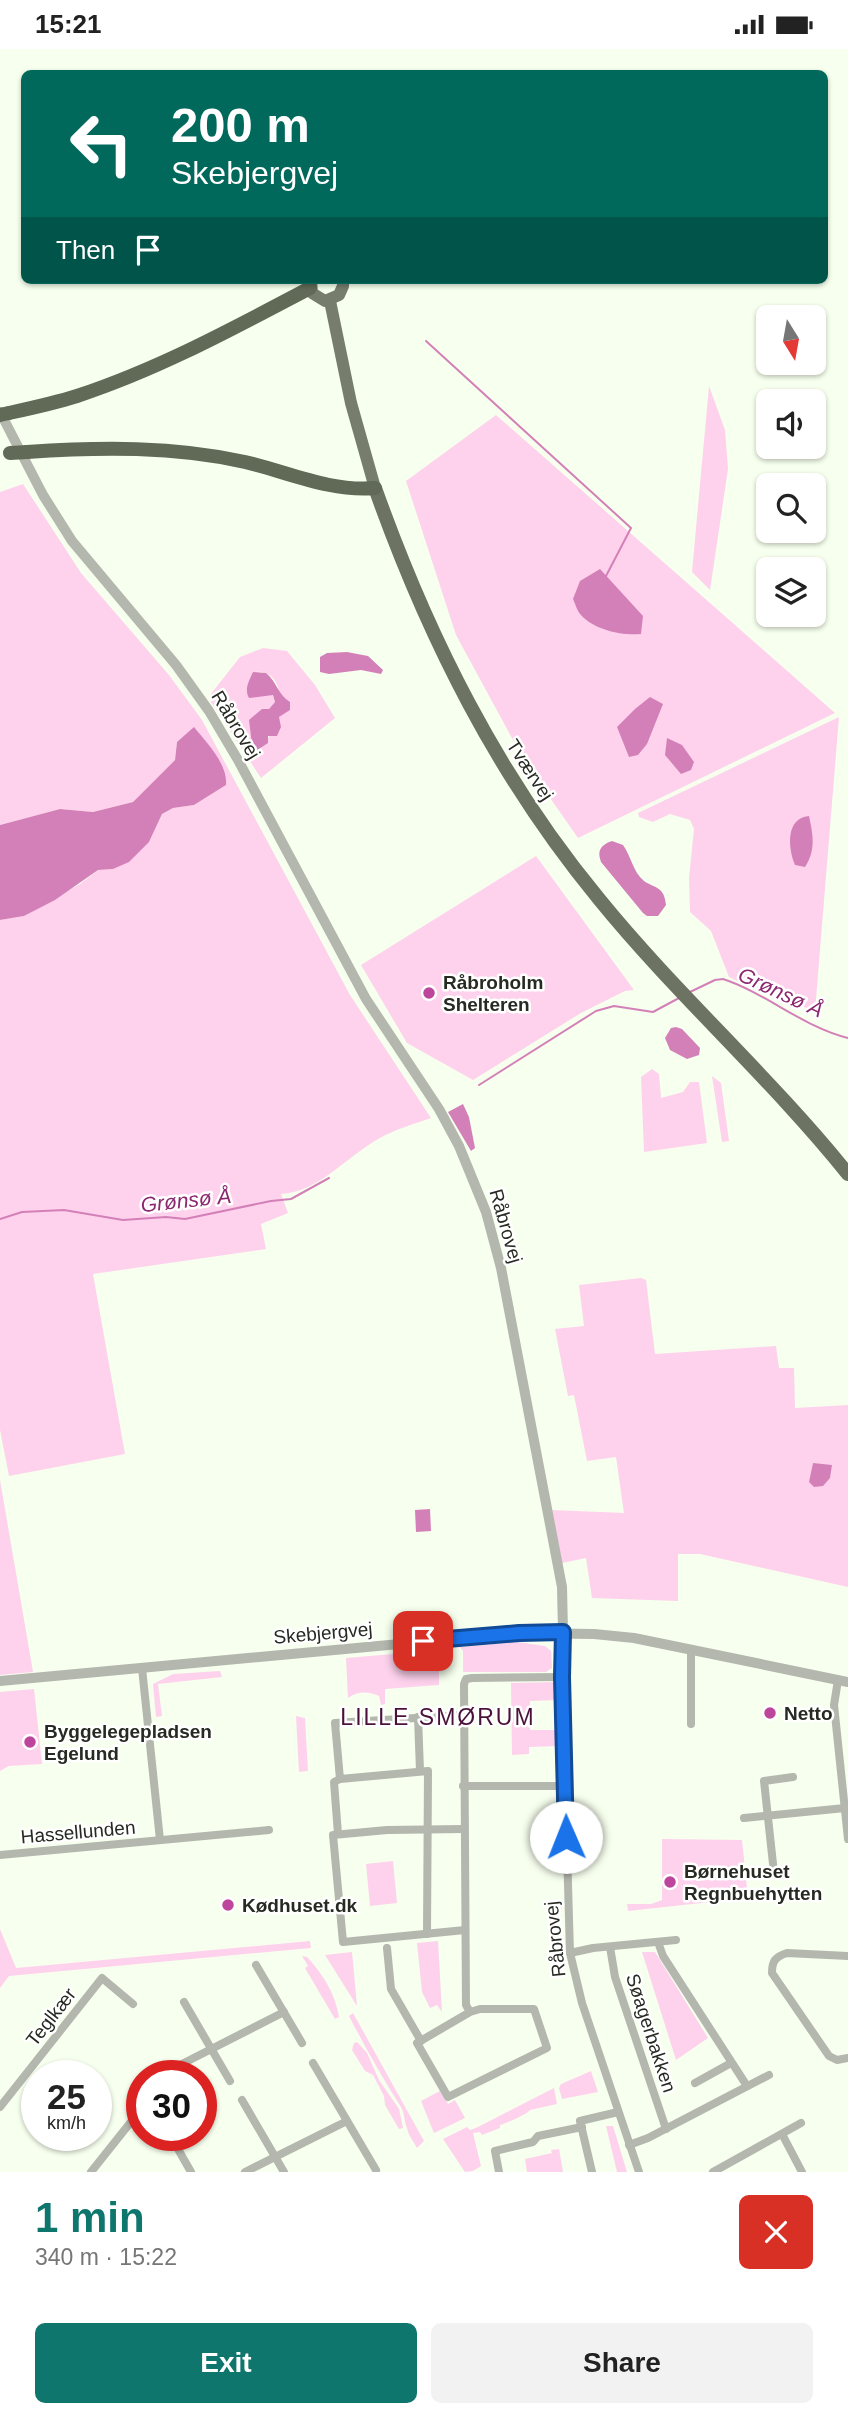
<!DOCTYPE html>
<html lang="en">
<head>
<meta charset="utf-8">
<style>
	body { margin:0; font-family:Arial,sans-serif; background:#f2f2f2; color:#222; height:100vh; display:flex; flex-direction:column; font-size:26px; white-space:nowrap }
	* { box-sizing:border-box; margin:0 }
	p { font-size:23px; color:#767676 }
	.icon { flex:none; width:38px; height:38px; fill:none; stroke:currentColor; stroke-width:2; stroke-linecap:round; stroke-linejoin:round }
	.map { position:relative; height:2123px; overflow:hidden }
	.panel { display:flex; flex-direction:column; background:#fff; flex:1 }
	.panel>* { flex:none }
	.hud { position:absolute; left:21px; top:21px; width:807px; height:214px; border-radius:10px; box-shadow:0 2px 5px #0004; background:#00695c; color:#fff; overflow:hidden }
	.needle { width:46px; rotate:169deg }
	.buttons { position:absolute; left:756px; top:256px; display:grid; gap:14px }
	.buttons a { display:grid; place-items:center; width:70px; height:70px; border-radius:10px; background:#fff; box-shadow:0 2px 5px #0004; font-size:35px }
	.speed { position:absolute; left:21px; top:2011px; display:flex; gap:14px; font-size:35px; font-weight:700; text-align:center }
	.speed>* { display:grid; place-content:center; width:91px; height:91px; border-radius:50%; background:#fff; box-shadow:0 2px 5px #0004; line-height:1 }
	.speed small { font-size:18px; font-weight:400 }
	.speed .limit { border:10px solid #d22; background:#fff; color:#111 }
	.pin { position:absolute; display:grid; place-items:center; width:60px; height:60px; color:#fff; margin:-30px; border-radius:14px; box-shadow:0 4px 10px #0006 }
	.me { position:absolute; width:77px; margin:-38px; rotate:359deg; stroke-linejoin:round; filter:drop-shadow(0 0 5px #0008) }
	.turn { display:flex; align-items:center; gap:24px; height:147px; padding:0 35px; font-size:32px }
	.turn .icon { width:91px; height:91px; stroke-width:2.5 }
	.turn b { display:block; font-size:49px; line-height:60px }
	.then { display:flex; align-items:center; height:66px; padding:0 35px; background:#0003; gap:14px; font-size:26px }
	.round { display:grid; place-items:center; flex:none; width:74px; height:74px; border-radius:10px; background:#f2f2f2 }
	.overview { display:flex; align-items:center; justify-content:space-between; height:119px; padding:0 35px }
	h1 { font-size:42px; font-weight:600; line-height:52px; color:#0f766e }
	.action { display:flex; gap:14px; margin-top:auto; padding:14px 35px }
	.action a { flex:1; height:80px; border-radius:10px; background:#0f766e; color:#fff; font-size:28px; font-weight:600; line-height:80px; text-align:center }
	.action a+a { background:#f2f2f2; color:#222 }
	.status { display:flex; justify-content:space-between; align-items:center; height:49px; padding:0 35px; background:#fff; direction:ltr }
	.status svg { height:19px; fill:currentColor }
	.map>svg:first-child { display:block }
	.green { fill:#fed2ed; fill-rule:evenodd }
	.water { fill:#d480b8 }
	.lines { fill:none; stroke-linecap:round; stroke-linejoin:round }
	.stream { stroke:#d480b8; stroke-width:2 }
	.minor { stroke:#b3b7ae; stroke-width:8 }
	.tertiary { stroke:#b3b7ae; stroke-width:10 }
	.primary { stroke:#767d6d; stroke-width:12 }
	.trunk { stroke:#6c7362; stroke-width:14 }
	.motorway { stroke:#616957; stroke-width:14 }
	.motorway-bridge { stroke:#616957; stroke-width:14 }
	.route-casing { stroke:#114b97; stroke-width:18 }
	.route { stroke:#1a73e8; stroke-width:12 }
	.poi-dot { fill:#bd469c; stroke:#fff; stroke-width:2.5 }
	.labels { text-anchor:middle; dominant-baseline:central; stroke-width:5; stroke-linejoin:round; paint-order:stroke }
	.street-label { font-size:19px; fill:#272a22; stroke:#fff }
	.poi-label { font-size:19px; font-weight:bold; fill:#272a22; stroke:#fff; text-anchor:start }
	.water-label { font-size:21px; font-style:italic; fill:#8b2870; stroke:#fff }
	.quarter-label { font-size:23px; letter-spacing:2px; fill:#4a113b; stroke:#fff }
</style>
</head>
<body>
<div class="status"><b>15:21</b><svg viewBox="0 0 49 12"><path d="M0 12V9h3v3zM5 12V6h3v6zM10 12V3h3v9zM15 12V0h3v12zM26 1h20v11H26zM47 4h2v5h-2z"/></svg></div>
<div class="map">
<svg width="848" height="2123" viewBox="0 0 848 2123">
	<rect width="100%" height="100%" fill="#f7ffee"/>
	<!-- green -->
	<g class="green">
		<path d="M709,337L725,381L728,420L710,541L692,523Z"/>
		<path d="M496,366L835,664L578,789L525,713L456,586L406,432Z"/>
		<path d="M23,435L81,524L169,626L202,671L350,946L431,1069C414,1075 396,1080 380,1089C347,1107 319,1143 281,1145L288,1164L261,1175L266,1200L93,1225L125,1405L9,1427L0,1381V871L24,867L80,835L98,821L113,820L149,793L162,765L173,759L194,756L226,736L177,693L175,711L133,753L93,763L60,760L0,776V443Z"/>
		<path d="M263,599L287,602L315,636L335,669L261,729L211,653L210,646L240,608ZM253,623C257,623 261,622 265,624C280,628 284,655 279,668C276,678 269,683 267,694L254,704L269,660L275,653L273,646Z"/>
		<path d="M839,668L815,962L756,941L729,928L711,882L690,863L689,829L694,780L690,771L670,765L653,773L639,768L638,764Z"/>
		<path d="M536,807L634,941L625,942L581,964L473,1031L407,994L361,916Z"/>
		<path d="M652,1020L659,1025L661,1049L683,1043L690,1033H699L707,1094L644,1103L641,1028Z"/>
		<path d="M712,1027L721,1034L729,1092L722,1093Z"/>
		<path d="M641,1229L646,1231L655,1305L776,1297L779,1319H794L795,1359L848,1356V1538L700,1505H678V1552L592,1549L586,1509L562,1514L552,1461L624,1464L616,1408L587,1412L574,1346L568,1347L555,1280L584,1277L579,1236Z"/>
		<path d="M0,1431L33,1623L0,1626Z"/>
		<path d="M518,1593L545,1597L551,1602L552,1619L546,1623H463V1602L460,1598Z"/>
		<path d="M439,1601V1636L385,1640V1655L381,1656L379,1647C369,1642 357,1642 348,1649L346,1609Z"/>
		<path d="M220,1622L222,1628L158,1635L162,1667L156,1668L153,1635L173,1625Z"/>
		<path d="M557,1633L558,1651L530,1652V1681H559V1697L529,1698V1705L512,1706L511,1634Z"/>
		<path d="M34,1640L42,1715L9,1717L0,1722V1643Z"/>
		<path d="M296,1667L305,1669L308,1722L299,1723Z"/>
		<path d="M662,1790L742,1791L748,1849L628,1862L627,1855H651L662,1851Z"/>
		<path d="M393,1812L397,1854L370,1857L366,1815Z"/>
		<path d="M0,1880L16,1919L310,1892L311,1899L9,1927L0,1939Z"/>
		<path d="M438,1892L442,1963L437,1956L430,1959L422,1943L417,1894Z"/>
		<path d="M352,1903L357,1957L325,1906Z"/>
		<path d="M642,1903H655L708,1989L676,2011Z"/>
		<path d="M302,1907L307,1908C323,1925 335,1944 339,1968L335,1970L305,1919L308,1917Z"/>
		<path d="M353,1964L424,2092L417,2099C414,2093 408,2086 407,2079C404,2072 405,2065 401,2058C382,2028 365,1998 349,1967Z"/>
		<path d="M357,1993L367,2004L379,2031L399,2060L403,2079L399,2080L385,2056L384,2047L373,2026L365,2022L352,2001L354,1994Z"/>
		<path d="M591,2022L598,2043L562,2050L559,2039L561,2035Z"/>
		<path d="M554,2039L557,2055L530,2061C526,2066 506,2074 500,2076V2079L482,2086L480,2083L473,2084L481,2117L473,2122L465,2123L443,2090L467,2078L470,2081L476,2079Z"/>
		<path d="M440,2042L448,2055L455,2051L465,2069L434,2084L421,2052Z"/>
		<path d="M606,2077H613L627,2123H617Z"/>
		<path d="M559,2100L563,2123H527L525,2110L552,2104L551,2101Z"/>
	</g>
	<!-- water -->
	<g class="water">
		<path d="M600,520L643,567L641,585C623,587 594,581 581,566C577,562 575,554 573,550L580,532Z"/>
		<path d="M347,603L368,607L383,621L381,625L361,621L329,625L320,623V608L327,604Z"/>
		<path d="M253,623L266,624C277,633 278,646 290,653V661L279,668L281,678L277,687H268V694L253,704L249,671L262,660H269L275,653L273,646L249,649C244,640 249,632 253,623Z"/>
		<path d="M650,648L663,655L647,695L638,706L629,708L617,678L635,660Z"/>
		<path d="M194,678C206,693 228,715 226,736L194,756L173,759L162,765L149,793L129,813L113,820L98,821L55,851L24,867L0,871V776L60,760L93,763L133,753L175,711L177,693Z"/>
		<path d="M667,689L682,696L694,713L691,721L681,725L665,706Z"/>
		<path d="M809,767C813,786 816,801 805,818L795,816C788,800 785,769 809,767Z"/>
		<path d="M612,792L623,796C631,807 633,823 644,832C656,840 664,837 666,856L658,867H647L643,864L601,813C597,802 600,796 612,792Z"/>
		<path d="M676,978L682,980L700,999L699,1006L687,1010L670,1001L665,989L671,979Z"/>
		<path d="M463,1055L469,1068L475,1099L471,1102L448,1063Z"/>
		<path d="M813,1414L832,1416L830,1429L823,1437L814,1438L809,1433Z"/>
		<path d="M430,1460L431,1482L416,1483L415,1461Z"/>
	</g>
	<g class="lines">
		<!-- stream -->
		<g class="stream">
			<path d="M426,292L631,479L606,527"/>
			<path d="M690,943L715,931L723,930C766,944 803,978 848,989"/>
			<path d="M479,1036L596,962L614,957L653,963L679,949"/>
			<path d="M0,1170L22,1163L64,1161L123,1171L166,1168L185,1170L271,1152L291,1150L329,1129"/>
		</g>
		<!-- minor -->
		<g class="minor">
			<path d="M563,1583L562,1628L570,1904L582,1954L639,2123"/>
			<path d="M142,1619L160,1791"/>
			<path d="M838,1631L834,1656L848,1790"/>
			<path d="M418,1668L420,1722"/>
			<path d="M691,1675V1600"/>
			<path d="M463,1737H565"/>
			<path d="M744,1769L845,1759"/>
			<path d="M464,1780L387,1781L333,1786L343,1893L465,1881"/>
			<path d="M338,1785L334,1733L340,1730"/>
			<path d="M0,1806L269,1781"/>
			<path d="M774,1824L764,1732L793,1728"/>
			<path d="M427,1885L428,1722L340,1730L335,1674L464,1666"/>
			<path d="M658,1893L663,1907L747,2037"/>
			<path d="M610,1898L615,1928L666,2080"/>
			<path d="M387,1899L391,1940L421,1992"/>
			<path d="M570,1904L593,1899L676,1891"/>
			<path d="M848,1907L787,1904C775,1908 772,1912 772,1924L829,2007L837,2011L848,2009"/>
			<path d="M256,1916L302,1994"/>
			<path d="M184,1953L230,2032"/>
			<path d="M470,1963L417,1994L448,2048L547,1999L534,1960H480L470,1963L466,1956L464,1635L466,1630L472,1629L562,1628"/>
			<path d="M313,2014L376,2121"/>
			<path d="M166,2026L176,2018L284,1963"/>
			<path d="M695,2034L731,2014"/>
			<path d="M242,2051L284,2123"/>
			<path d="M0,2058L102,1929L133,1955"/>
			<path d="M782,2085L802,2123"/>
			<path d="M170,2086L191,2123"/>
			<path d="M629,2096L648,2089L769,2026"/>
			<path d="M91,2123L142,2059"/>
			<path d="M245,2123L347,2072"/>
			<path d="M499,2123L495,2102L533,2093L538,2087L582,2078"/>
			<path d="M592,2123L580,2072L618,2063"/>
			<path d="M713,2123L801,2074"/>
		</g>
		<!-- tertiary -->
		<g class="tertiary">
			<path d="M0,363L43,446L72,492L176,616L209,662L238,711L366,950L439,1060L459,1097L486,1163L501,1219L562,1538L563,1583"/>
			<path d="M0,1632L519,1584L594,1585L634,1589L848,1633"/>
		</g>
		<!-- primary -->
		<g class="primary">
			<path d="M311,231L312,244L325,252L339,246L343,237V231"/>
			<path d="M330,252L351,354L375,439"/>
		</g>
		<!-- trunk -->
		<path class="trunk" d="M375,439C428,588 498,728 599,850C677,946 770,1028 848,1125"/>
		<!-- motorway -->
		<g class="motorway">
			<path d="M9,364C32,359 55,354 77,347C159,320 234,279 310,239"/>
			<path d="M27,403C100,398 174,397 245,413C288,423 330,443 375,439"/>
		</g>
		<!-- motorway-bridge -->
		<g class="motorway-bridge">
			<path d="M0,366L9,364"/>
			<path d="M10,404L27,403"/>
		</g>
	</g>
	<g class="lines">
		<!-- route casing -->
		<g class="route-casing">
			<path id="route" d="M423,1592L519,1584L563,1583L562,1628L566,1788"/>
		</g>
		<!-- route -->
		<use href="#route" class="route"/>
	</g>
	<!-- markers -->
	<g class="poi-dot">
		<circle cx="429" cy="944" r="7"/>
		<circle cx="770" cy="1664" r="7"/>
		<circle cx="30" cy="1693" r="7"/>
		<circle cx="670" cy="1833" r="7"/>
		<circle cx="228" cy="1856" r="7"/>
	</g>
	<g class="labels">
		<!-- street labels -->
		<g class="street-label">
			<text transform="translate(236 676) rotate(59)">Råbrovej</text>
			<text transform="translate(530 721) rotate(57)">Tværvej</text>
			<text transform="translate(506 1177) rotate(74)">Råbrovej</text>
			<text transform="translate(323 1584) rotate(-5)">Skebjergvej</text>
			<text transform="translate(78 1783) rotate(-5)">Hassellunden</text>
			<text transform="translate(555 1890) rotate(-96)">Råbrovej</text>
			<text transform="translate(51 1968) rotate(-52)">Teglkær</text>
			<text transform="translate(651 1984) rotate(72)">Søagerbakken</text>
		</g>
		<!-- poi labels -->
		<g class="poi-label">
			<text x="443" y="933">Råbroholm<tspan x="443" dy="22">Shelteren</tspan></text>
			<text x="784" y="1664">Netto</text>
			<text x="44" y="1682">Byggelegepladsen<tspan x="44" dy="22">Egelund</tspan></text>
			<text x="684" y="1822">Børnehuset<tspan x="684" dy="22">Regnbuehytten</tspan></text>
			<text x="242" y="1856">Kødhuset.dk</text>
		</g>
		<!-- water labels -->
		<g class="water-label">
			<text transform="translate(781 943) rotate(25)">Grønsø Å</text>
			<text transform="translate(186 1151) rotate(-6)">Grønsø Å</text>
		</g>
		<!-- quarter labels -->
		<g class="quarter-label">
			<text x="438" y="1668">LILLE SMØRUM</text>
		</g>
	</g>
</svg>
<div class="buttons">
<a><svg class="needle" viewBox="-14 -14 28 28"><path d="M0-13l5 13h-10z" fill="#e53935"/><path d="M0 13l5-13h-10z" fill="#767676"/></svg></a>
<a><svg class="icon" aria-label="sound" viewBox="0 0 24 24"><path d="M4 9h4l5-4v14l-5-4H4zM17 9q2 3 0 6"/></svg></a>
<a><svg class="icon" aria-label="search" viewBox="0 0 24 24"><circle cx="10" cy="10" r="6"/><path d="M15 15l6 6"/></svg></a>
<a><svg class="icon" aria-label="layers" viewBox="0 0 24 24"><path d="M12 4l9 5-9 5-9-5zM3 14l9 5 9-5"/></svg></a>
</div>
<div class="speed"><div>25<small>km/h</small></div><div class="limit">30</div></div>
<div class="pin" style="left:423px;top:1592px;background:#d93025"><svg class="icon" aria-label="arrive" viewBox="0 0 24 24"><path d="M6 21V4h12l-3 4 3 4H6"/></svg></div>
<svg class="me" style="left:566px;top:1788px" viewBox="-20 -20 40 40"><circle r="19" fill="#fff"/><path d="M0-13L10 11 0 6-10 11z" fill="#1a73e8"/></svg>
<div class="hud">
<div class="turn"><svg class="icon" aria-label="left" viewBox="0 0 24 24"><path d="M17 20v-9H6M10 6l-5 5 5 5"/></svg><div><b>200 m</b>Skebjergvej</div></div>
<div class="then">Then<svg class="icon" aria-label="arrive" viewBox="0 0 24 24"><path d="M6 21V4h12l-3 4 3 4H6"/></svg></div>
</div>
</div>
<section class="panel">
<div class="overview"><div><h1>1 min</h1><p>340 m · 15:22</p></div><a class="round" style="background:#d93025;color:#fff"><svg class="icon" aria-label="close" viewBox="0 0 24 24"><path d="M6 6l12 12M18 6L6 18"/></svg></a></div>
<div class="action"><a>Exit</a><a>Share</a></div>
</section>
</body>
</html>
